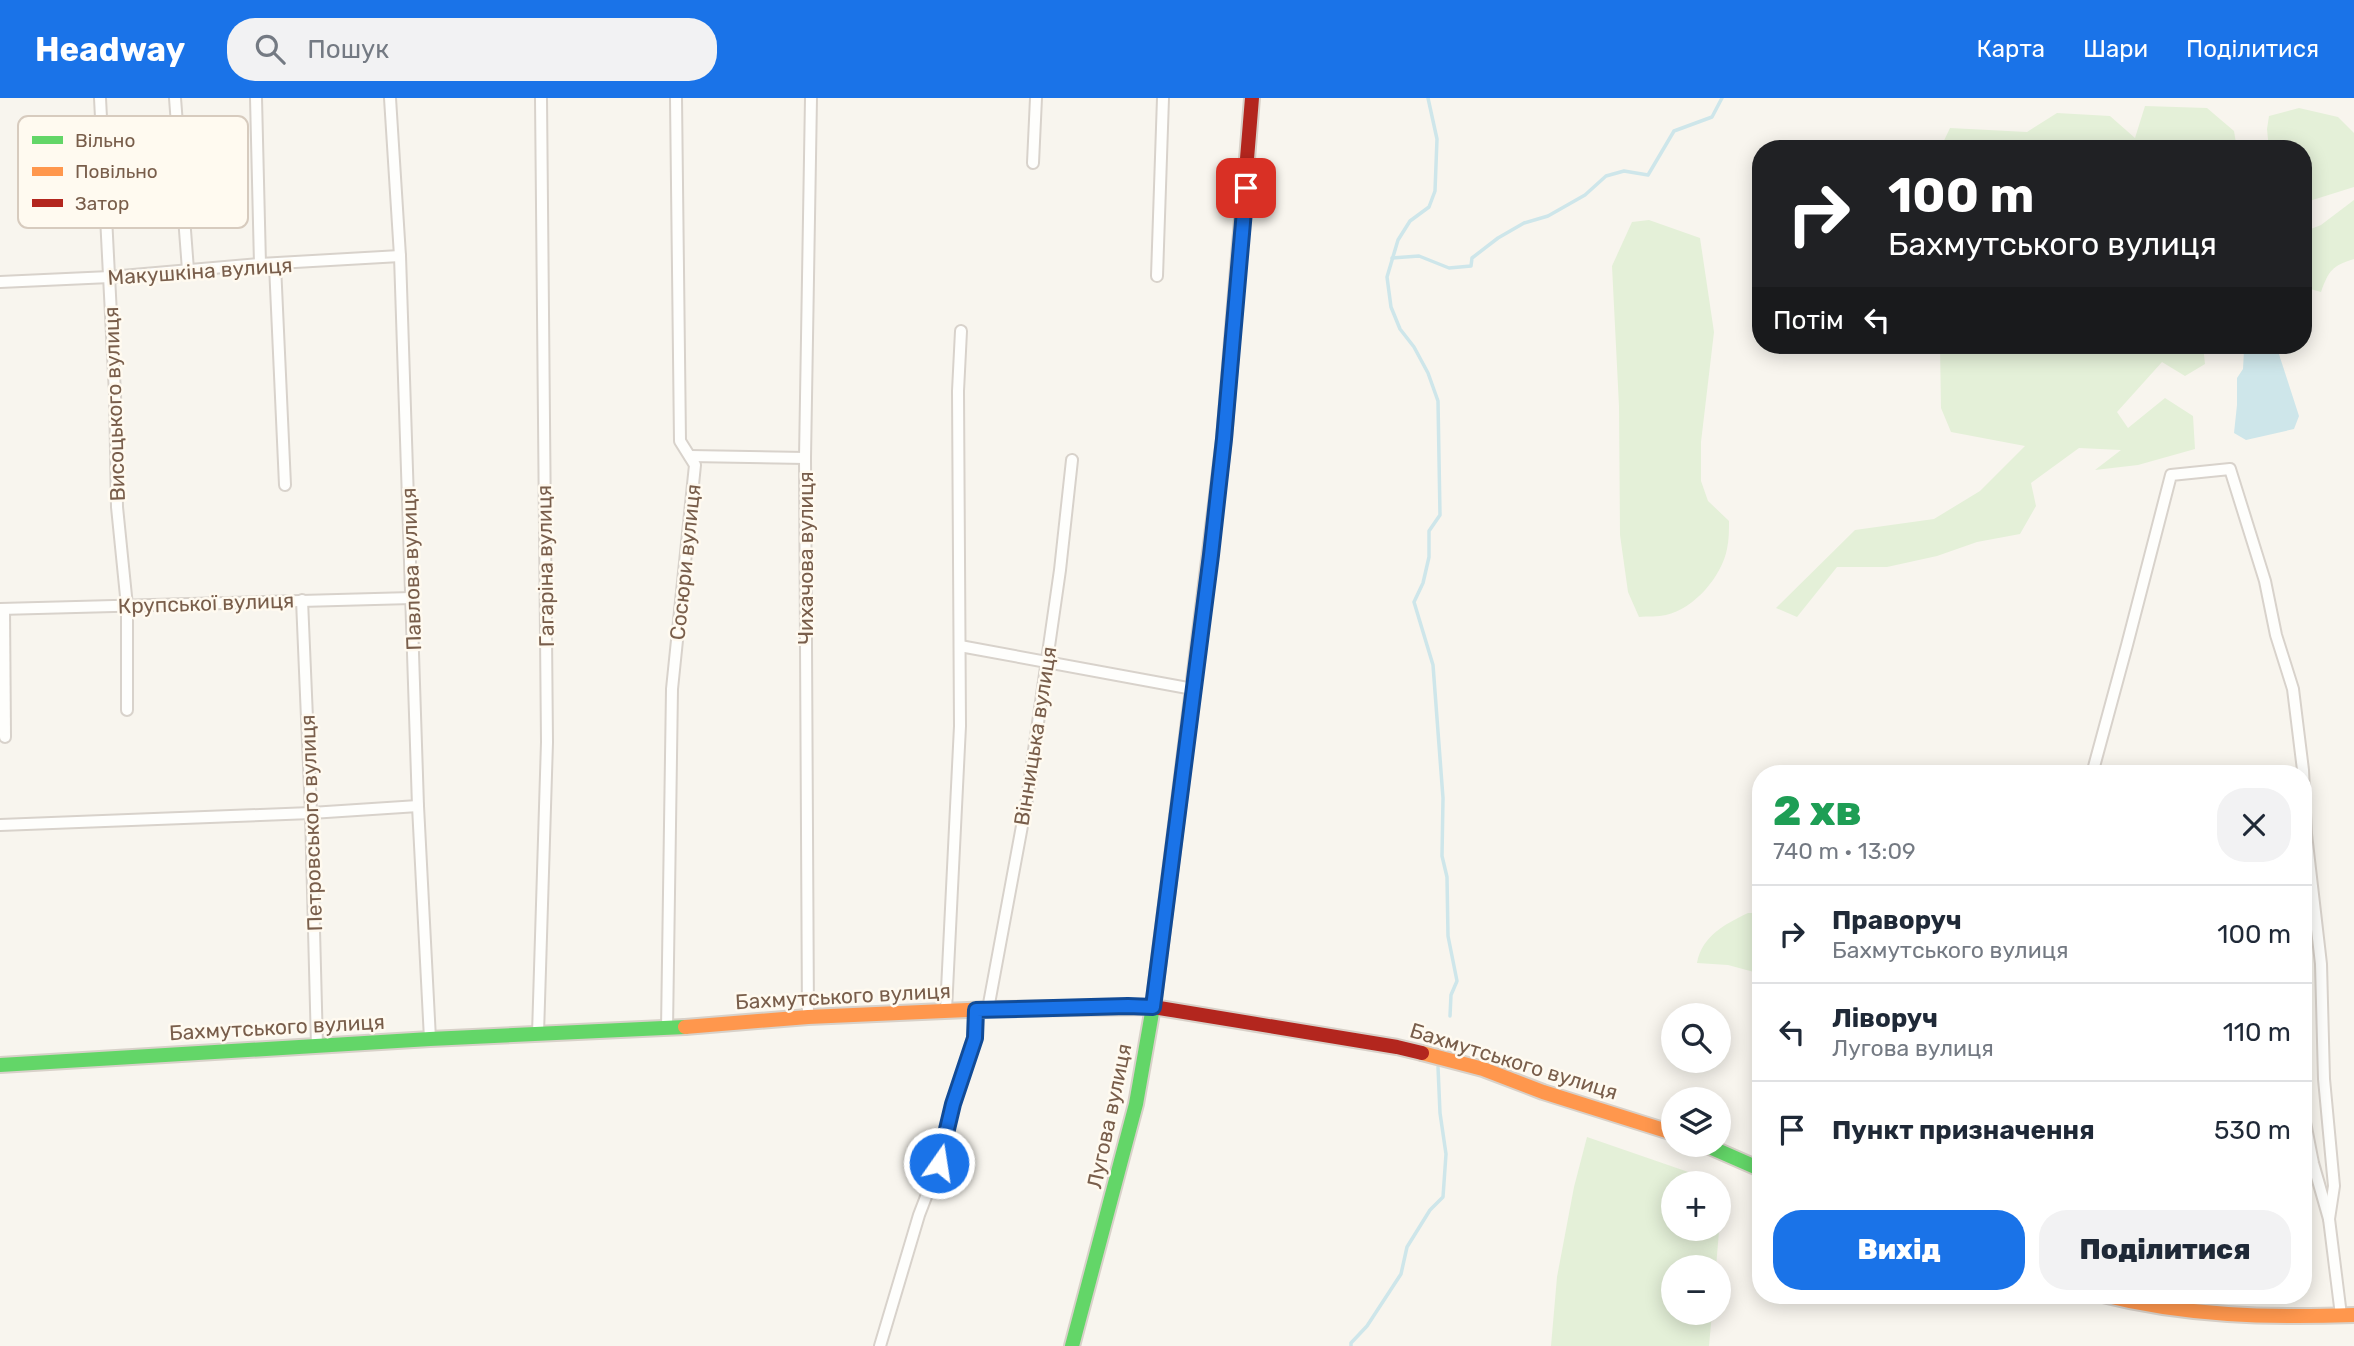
<!DOCTYPE html>
<html lang="uk">
<head>
<meta charset="utf-8">
<style>
	body { margin:0; font-family:Rubik,sans-serif; background:#f2f2f3; color:#1f2937; height:100vh; display:flex; flex-direction:column; font-size:26px; white-space:nowrap }
	* { box-sizing:border-box; margin:0 }
	p { font-size:23px; color:#747a83 }
	.icon { flex:none; width:38px; height:38px; fill:none; stroke:currentColor; stroke-width:2; stroke-linecap:round; stroke-linejoin:round }
	.map { position:relative; flex:1; overflow:hidden }
	.side { position:absolute; left:1752px; top:667px; width:560px; height:539px; display:flex; flex-direction:column; background:#fff; border-radius:28px; box-shadow:0 4px 18px #0003 }
	.side>* { flex:none }
	.banner { position:absolute; left:1752px; top:42px; width:560px; height:214px; border-radius:28px; box-shadow:0 4px 18px #0003; background:#202124; color:#fff; overflow:hidden }
	.buttons { position:absolute; left:1661px; top:905px; display:grid; gap:14px }
	.buttons a { display:grid; place-items:center; width:70px; height:70px; border-radius:50%; background:#fff; box-shadow:0 4px 18px #0003; font-size:35px }
	.pin { position:absolute; display:grid; place-items:center; width:60px; height:60px; color:#fff; margin:-30px; border-radius:14px; box-shadow:0 4px 10px #0006 }
	.me { position:absolute; width:77px; margin:-38px; rotate:13deg; stroke-linejoin:round; filter:drop-shadow(0 0 5px #0008) }
	.turn { display:flex; align-items:center; gap:24px; height:147px; padding:0 21px; font-size:32px }
	.turn .icon { width:91px; height:91px; stroke-width:2.5 }
	.turn b { display:block; font-size:49px; line-height:60px }
	.then { display:flex; align-items:center; height:66px; padding:0 21px; background:#0003; gap:14px; font-size:26px }
	.round { display:grid; place-items:center; flex:none; width:74px; height:74px; border-radius:28px; background:#f2f2f3 }
	.overview { display:flex; align-items:center; justify-content:space-between; height:119px; padding:0 21px }
	h1 { font-size:42px; font-weight:800; line-height:52px; color:#1e9e55 }
	.button { display:flex; gap:14px; margin-top:auto; padding:14px 21px }
	.button a { flex:1; height:80px; border-radius:28px; background:#1a73e8; color:#fff; font-size:28px; font-weight:800; line-height:80px; text-align:center }
	.button a+a { background:#f2f2f3; color:#1f2937 }
	ul { padding:0; list-style:none }
	li { display:flex; align-items:center; gap:21px; height:98px; padding:0 21px; border-top:2px solid #e0e1e3 }
	li div { flex:1 }
	li b { display:block; font-size:26px }
	li em { font-style:normal }
	header { display:flex; align-items:center; gap:42px; box-sizing:border-box; height:98px; padding:0 35px; background:#1a73e8; color:#fff }
	header strong { font-size:33px }
	nav { display:flex; gap:38px; margin-inline-start:auto; font-size:24px }
	.search { width:490px; height:63px; background:#f2f2f3; display:flex; align-items:center; gap:18px; box-sizing:border-box; padding:0 24px; border-radius:28px; color:#747a83; font-size:26px }
	.map>svg:first-child { display:block }
	.green { fill:#e4f0d8; fill-rule:evenodd }
	.water { fill:#cee6ea }
	.lines { fill:none; stroke-linecap:round; stroke-linejoin:round }
	.stream { stroke:#cee6ea; stroke-width:3.5 }
	.street-casing { stroke:#d8d2cb; stroke-width:14 }
	.fast-casing { stroke:#d8d1c9; stroke-width:18 }
	.slow-casing { stroke:#d8d1c9; stroke-width:18 }
	.jam-casing { stroke:#d8d1c9; stroke-width:18 }
	.street { stroke:#fefefc; stroke-width:10 }
	.fast { stroke:#63d668; stroke-width:14 }
	.slow { stroke:#ff974d; stroke-width:14 }
	.jam { stroke:#b3261e; stroke-width:14 }
	.route-casing { stroke:#114b97; stroke-width:18 }
	.route { stroke:#1a73e8; stroke-width:12 }
	.labels { text-anchor:middle; dominant-baseline:central; stroke-width:5; stroke-linejoin:round; paint-order:stroke }
	.street-label { font-size:21px; fill:#795e4b; stroke:#fffaf0 }
	.key { fill:#fffaf0; stroke:#d7cbbe; stroke-width:2 }
	.key-label { font-size:19px; fill:#795e4b }
</style>
</head>
<body>
<header>
<strong>Headway</strong>
<div class="search"><svg class="icon" aria-label="search" viewBox="0 0 24 24"><circle cx="10" cy="10" r="6"/><path d="M15 15l6 6"/></svg>Пошук</div>
<nav><a>Карта</a><a>Шари</a><a>Поділитися</a></nav>
</header>
<div class="map">
<svg width="2354" height="1248" viewBox="0 0 2354 1248">
	<rect width="100%" height="100%" fill="#f8f5ee"/>
	<!-- green -->
	<g class="green">
		<path d="M2145,8L2207,10L2234,33L2237,51H1940L1950,30L2027,34L2057,15L2110,18L2135,40Z"/>
		<path d="M2299,10L2338,19L2354,35V89L2303,105V51H2269L2267,31L2269,18Z"/>
		<path d="M2354,102V161C2332,168 2329,172 2321,194L2303,189V134L2321,127Z"/>
		<path d="M1649,122L1700,140L1714,234L1701,344V383L1708,403L1729,423C1729,432 1729,442 1727,451C1722,478 1694,511 1666,517C1658,519 1648,518 1639,519L1628,494L1620,437L1619,308L1612,168L1632,124Z"/>
		<path d="M1940,247H2203L2205,266L2185,278L2162,264L2117,314L2128,330L2165,300L2193,318L2195,351L2138,367L2095,372L2121,352L2079,350L2031,385L2036,408L2020,436L1977,444L1937,458L1887,469H1837L1797,519L1776,510L1855,432L1934,421L1980,393L2025,348L1951,334L1941,310Z"/>
		<path d="M1748,815H1760V872L1754,874L1728,867L1697,865C1702,838 1725,826 1748,815Z"/>
		<path d="M1587,1039L1723,1086L1716,1169H1673V1214L1712,1215L1709,1248H1551L1557,1179L1574,1089ZM1718,1085V1130H1673V1085Z"/>
	</g>
	<!-- water -->
	<path class="water" d="M2260,247H2276L2299,318L2294,331L2246,342L2234,335L2237,307V280L2243,271L2244,252Z"/>
	<g class="lines">
		<!-- stream -->
		<g class="stream">
			<path d="M1428,0L1437,41L1435,93L1429,109L1410,123L1398,142L1387,179L1391,209L1400,231L1414,249L1428,275L1438,303L1440,417L1429,433V459L1423,485L1414,504L1433,567L1443,700L1442,758L1447,779L1448,838L1457,883L1451,897L1450,918"/>
			<path d="M1392,160L1419,158L1449,170L1471,168L1472,160L1498,140L1524,125L1548,118L1585,97L1606,78L1624,73L1648,77L1674,33L1712,19L1722,0"/>
			<path d="M1351,1248V1245L1367,1228L1401,1176L1407,1149L1430,1112L1443,1099L1446,1056L1440,1015L1438,969"/>
		</g>
		<!-- street casing -->
		<g class="street-casing">
			<g id="street">
				<path d="M100,0L115,296L117,409L127,508V612"/>
				<path d="M175,0L188,172"/>
				<path d="M256,0L260,166"/>
				<path d="M390,0L400,158L418,708L430,941"/>
				<path d="M1033,65L1036,0"/>
				<path d="M275,167L285,387"/>
				<path d="M1157,178L1163,0"/>
				<path d="M0,184L110,179L260,166L400,158"/>
				<path d="M690,358L805,360"/>
				<path d="M302,502L311,715L317,948"/>
				<path d="M0,511L412,500"/>
				<path d="M4,511L5,639"/>
				<path d="M960,548L1193,591"/>
				<path d="M2092,676L2127,547L2171,377L2230,371L2265,483L2276,537L2293,591L2303,672L2306,736L2321,866L2324,981L2334,1088L2329,1121"/>
				<path d="M0,727L311,715L418,708"/>
				<path d="M988,911L1027,701L1060,472L1072,362"/>
				<path d="M946,912L960,628L958,293L961,233"/>
				<path d="M808,919L805,360L811,0"/>
				<path d="M667,931L672,591L695,367L680,343L676,0"/>
				<path d="M538,936L547,644L541,0"/>
				<path d="M2303,1014L2313,1065L2329,1121L2341,1217"/>
				<path d="M880,1248L919,1117L939,1065L953,1006L975,940L976,912"/>
			</g>
		</g>
		<!-- fast casing -->
		<g class="fast-casing">
			<g id="fast">
				<path d="M0,967L430,941L685,929"/>
				<path d="M1703,1046L1760,1071"/>
				<path d="M1072,1248L1136,1006L1153,909L1177,719"/>
			</g>
		</g>
		<!-- slow casing -->
		<g class="slow-casing">
			<g id="slow">
				<path d="M1177,719L1224,341L1232,243"/>
				<path d="M685,929L808,919L990,911"/>
				<path d="M1422,955L1483,971L1543,994L1673,1035"/>
				<path d="M2103,1197C2186,1218 2269,1220 2354,1217"/>
			</g>
		</g>
		<!-- jam casing -->
		<g class="jam-casing">
			<g id="jam">
				<path d="M1232,243L1252,0"/>
				<path d="M990,911L1153,909L1397,949L1422,955"/>
			</g>
		</g>
		<!-- street -->
		<use href="#street" class="street"/>
		<!-- fast -->
		<use href="#fast" class="fast"/>
		<!-- slow -->
		<use href="#slow" class="slow"/>
		<!-- jam -->
		<use href="#jam" class="jam"/>
	</g>
	<g class="lines">
		<!-- route casing -->
		<g class="route-casing">
			<path id="route" d="M939,1065L953,1006L975,940L976,912L1128,908L1153,909L1211,457L1224,341L1246,90"/>
		</g>
		<!-- route -->
		<use href="#route" class="route"/>
	</g>
	<g class="labels">
		<!-- street labels -->
		<g class="street-label">
			<text transform="translate(200 173) rotate(-4)">Макушкіна вулиця</text>
			<text transform="translate(114 306) rotate(-92)">Висоцького вулиця</text>
			<text transform="translate(805 460) rotate(-90)">Чихачова вулиця</text>
			<text transform="translate(685 464) rotate(-84)">Сосюри вулиця</text>
			<text transform="translate(545 468) rotate(-91)">Гагаріна вулиця</text>
			<text transform="translate(411 471) rotate(-92)">Павлова вулиця</text>
			<text transform="translate(206 505) rotate(-2)">Крупської вулиця</text>
			<text transform="translate(1035 638) rotate(-81)">Вінницька вулиця</text>
			<text transform="translate(311 725) rotate(-92)">Петровського вулиця</text>
			<text transform="translate(843 898) rotate(-3)">Бахмутського вулиця</text>
			<text transform="translate(277 929) rotate(-3)">Бахмутського вулиця</text>
			<text transform="translate(1514 963) rotate(17)">Бахмутського вулиця</text>
			<text transform="translate(1109 1018) rotate(-78)">Лугова вулиця</text>
		</g>
	</g>
	<!-- legend -->
	<rect x="18" y="18" width="230" height="112" rx="10" class="key"/>
	<rect x="32" y="38" width="31" height="8" fill="#63d668"/>
	<rect x="32" y="69" width="31" height="9" fill="#ff974d"/>
	<rect x="32" y="101" width="31" height="8" fill="#b3261e"/>
	<g class="key-label">
		<text x="75" y="49">Вільно</text>
		<text x="75" y="80">Повільно</text>
		<text x="75" y="112">Затор</text>
	</g>
</svg>
<div class="buttons">
<a><svg class="icon" aria-label="search" viewBox="0 0 24 24"><circle cx="10" cy="10" r="6"/><path d="M15 15l6 6"/></svg></a>
<a><svg class="icon" aria-label="layers" viewBox="0 0 24 24"><path d="M12 4l9 5-9 5-9-5zM3 14l9 5 9-5"/></svg></a>
<a>+</a>
<a>−</a>
</div>
<div class="pin" style="left:1246px;top:90px;background:#d93025"><svg class="icon" aria-label="arrive" viewBox="0 0 24 24"><path d="M6 21V4h12l-3 4 3 4H6"/></svg></div>
<svg class="me" style="left:939px;top:1065px" viewBox="-20 -20 40 40"><circle r="17" fill="#1a73e8" stroke="#fff" stroke-width="3"/><path d="M0-11L8 9 0 5-8 9z" fill="#fff"/></svg>
<div class="banner">
<div class="turn"><svg class="icon" aria-label="right" viewBox="0 0 24 24"><path d="M7 20v-9h11M14 6l5 5-5 5"/></svg><div><b>100 m</b>Бахмутського вулиця</div></div>
<div class="then">Потім<svg class="icon" aria-label="left" viewBox="0 0 24 24"><path d="M17 20v-9H6M10 6l-5 5 5 5"/></svg></div>
</div>
<section class="side">
<div class="overview"><div><h1>2 хв</h1><p>740 m · 13:09</p></div><a class="round"><svg class="icon" aria-label="close" viewBox="0 0 24 24"><path d="M6 6l12 12M18 6L6 18"/></svg></a></div>
<ul>
<li><svg class="icon" aria-label="right" viewBox="0 0 24 24"><path d="M7 20v-9h11M14 6l5 5-5 5"/></svg><div><b>Праворуч</b><p>Бахмутського вулиця</p></div><em>100 m</em></li>
<li><svg class="icon" aria-label="left" viewBox="0 0 24 24"><path d="M17 20v-9H6M10 6l-5 5 5 5"/></svg><div><b>Ліворуч</b><p>Лугова вулиця</p></div><em>110 m</em></li>
<li><svg class="icon" aria-label="arrive" viewBox="0 0 24 24"><path d="M6 21V4h12l-3 4 3 4H6"/></svg><div><b>Пункт призначення</b></div><em>530 m</em></li>
</ul>
<div class="button"><a>Вихід</a><a>Поділитися</a></div>
</section>
</div>
</body>
</html>
